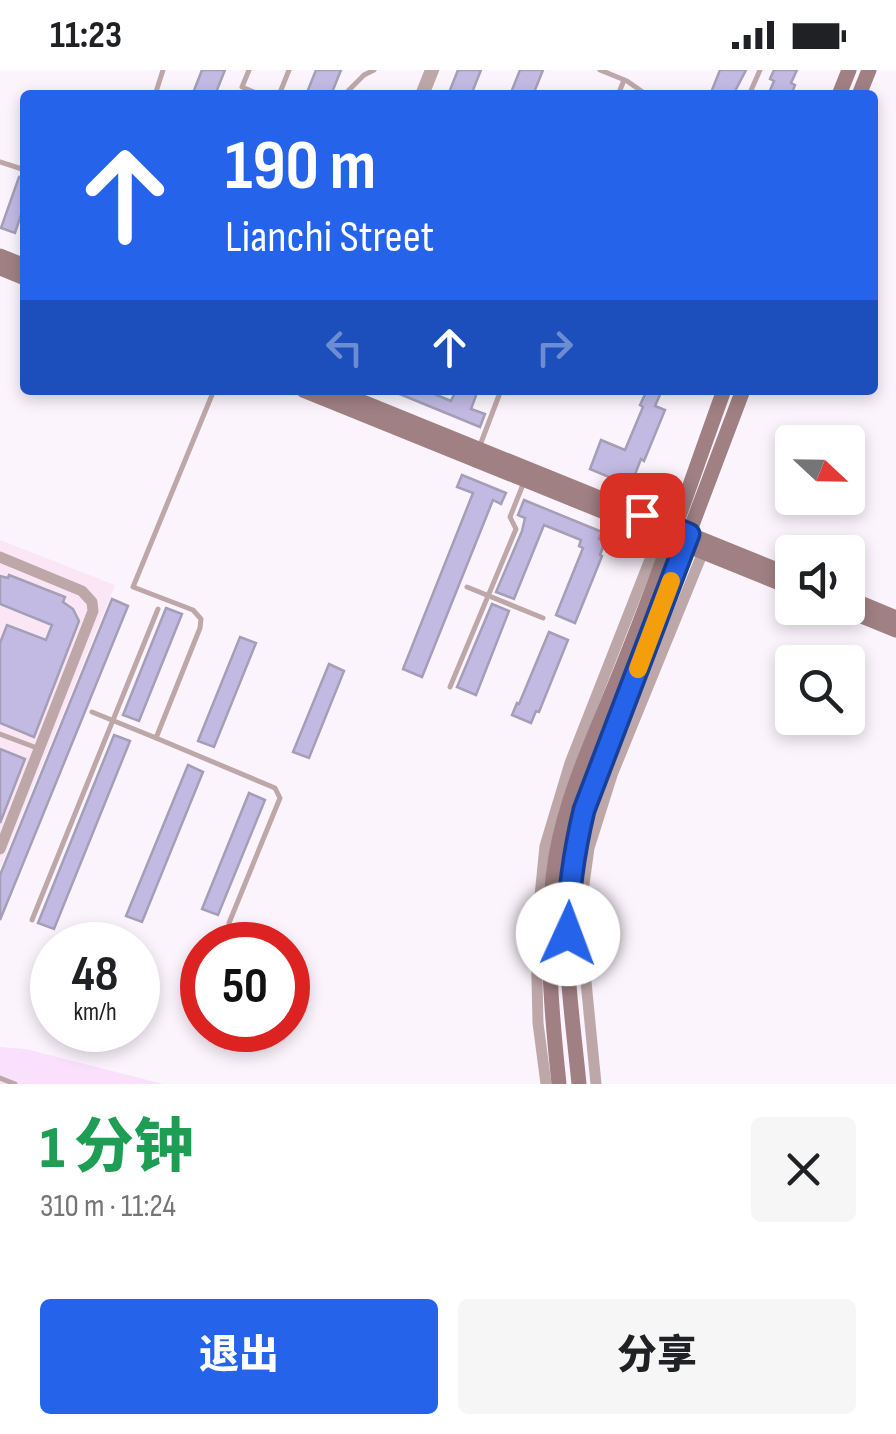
<!DOCTYPE html>
<html lang="zh">
<head>
<meta charset="utf-8">
<style>
	body { margin:0; font-family:"Sofia Sans Condensed","Noto Sans SC",sans-serif; background:#f6f6f6; color:#202124; height:100vh; display:flex; flex-direction:column; font-size:38px; white-space:nowrap }
	* { box-sizing:border-box; margin:0 }
	p { font-size:32px; color:#757577 }
	.icon { flex:none; width:55px; height:55px; fill:none; stroke:currentColor; stroke-width:2; stroke-linecap:round; stroke-linejoin:round }
	.map { position:relative; height:1014px; overflow:hidden }
	.sheet { display:flex; flex-direction:column; background:#fff; flex:1 }
	.sheet>* { flex:none }
	.banner { position:absolute; left:20px; top:20px; width:858px; height:305px; border-radius:10px; box-shadow:0 5px 15px #0003; background:#2563eb; color:#fff; overflow:hidden }
	.needle { width:65px; rotate:112deg }
	.tools { position:absolute; left:775px; top:355px; display:grid; gap:20px }
	.tools a { display:grid; place-items:center; width:90px; height:90px; border-radius:10px; background:#fff; box-shadow:0 5px 15px #0003; font-size:50px }
	.speed { position:absolute; left:30px; top:852px; display:flex; gap:20px; font-size:50px; font-weight:700; text-align:center }
	.speed>* { display:grid; place-content:center; width:130px; height:130px; border-radius:50%; background:#fff; box-shadow:0 5px 15px #0003; line-height:1 }
	.speed small { font-size:25px; font-weight:400 }
	.speed .limit { border:15px solid #d22; background:#fff; color:#111 }
	.pin { position:absolute; display:grid; place-items:center; width:85px; height:85px; color:#fff; margin:-42px; border-radius:20px; box-shadow:0 5px 15px #0006 }
	.me { position:absolute; width:110px; margin:-55px; rotate:2deg; stroke-linejoin:round; filter:drop-shadow(0 0 8px #0008) }
	.turn { display:flex; align-items:center; gap:35px; height:210px; padding:0 40px; font-size:45px }
	.turn .icon { width:130px; height:130px; stroke-width:2.5 }
	.turn b { display:block; font-size:70px; line-height:85px }
	.lanes { display:flex; align-items:center; height:95px; padding:0 40px; background:#0003; justify-content:center; gap:50px; direction:ltr }
	.lanes .off { opacity:.35 }
	.round { display:grid; place-items:center; flex:none; width:105px; height:105px; border-radius:10px; background:#f6f6f6 }
	.summary { display:flex; align-items:center; justify-content:space-between; height:170px; padding:0 40px }
	h1 { font-size:60px; font-weight:800; line-height:75px; color:#1e9e55 }
	.button { display:flex; gap:20px; margin-top:auto; padding:20px 40px }
	.button a { flex:1; height:115px; border-radius:10px; background:#2563eb; color:#fff; font-size:40px; font-weight:800; line-height:115px; text-align:center }
	.button a+a { background:#f6f6f6; color:#202124 }
	.status { display:flex; justify-content:space-between; align-items:center; height:70px; padding:0 50px; background:#fff; direction:ltr }
	.status svg { height:28px; fill:currentColor }
	.map>svg:first-child { display:block }
	.commercial { fill:#fbe6f5 }
	.built { fill:#fae0fc }
	.building { fill:#c3bae4; stroke:#a49fb7; stroke-width:2.5 }
	.lines { fill:none; stroke-linecap:round; stroke-linejoin:round }
	.service { stroke:#bea7a9; stroke-width:5 }
	.minor { stroke:#bea7a9; stroke-width:11 }
	.tertiary { stroke:#bea7a9; stroke-width:14 }
	.secondary { stroke:#a08083; stroke-width:15 }
	.route-casing { stroke:#184099; stroke-width:25 }
	.route { stroke:#2563eb; stroke-width:18 }
	.slow { stroke:#f59e0b; stroke-width:18 }
</style>
</head>
<body>
<div class="status"><b>11:23</b><svg viewBox="0 0 49 12"><path d="M0 12V9h3v3zM5 12V6h3v6zM10 12V3h3v9zM15 12V0h3v12zM26 1h20v11H26zM47 4h2v5h-2z"/></svg></div>
<div class="map">
<svg width="896" height="1014" viewBox="0 0 896 1014">
	<rect width="100%" height="100%" fill="#fcf4fd"/>
	<!-- commercial -->
	<path class="commercial" d="M0,470L115,515L0,798Z"/>
	<!-- built -->
	<path class="built" d="M0,977L26,979L163,1014H0Z"/>
	<!-- building -->
	<g class="building">
		<path d="M202,0H225L215,25L193,23Z"/>
		<path d="M316,0H341L331,25H306Z"/>
		<path d="M458,0H481L471,25H448Z"/>
		<path d="M520,0H543L533,25H510Z"/>
		<path d="M720,0H746L733,25H710Z"/>
		<path d="M774,0H797L791,13L795,15L791,25H768L774,11L770,9Z"/>
		<path d="M19,107L25,109V133L15,163L1,158Z"/>
		<path d="M390,320H425L451,331L456,320H478L471,339L485,344L480,357Z"/>
		<path d="M647,320H662L655,336L665,340L644,391L641,389L632,412L620,407L618,411L590,399L601,370L625,380L643,337L640,335Z"/>
		<path d="M462,405L506,423L501,434L493,430L422,607L403,599L473,423L457,417Z"/>
		<path d="M524,430L602,462L599,469L605,472L600,485L602,486L575,553L556,545L583,478L579,476L581,470L544,455L514,529L496,522L522,461L525,448L518,445Z"/>
		<path d="M9,505L65,527L63,532L73,539L79,551L34,667L0,653V573L7,555L46,570L52,555L0,534V506L8,508Z"/>
		<path d="M112,529L128,536L0,850V805Z"/>
		<path d="M492,534L509,541L476,625L457,617Z"/>
		<path d="M166,538L182,544L139,651L123,645Z"/>
		<path d="M549,562L568,570L539,642L536,641L531,653L512,645L517,633L519,634Z"/>
		<path d="M240,567L256,573L214,677L198,671Z"/>
		<path d="M329,594L344,601L309,688L293,682Z"/>
		<path d="M114,665L130,671L54,859L38,853Z"/>
		<path d="M0,679L25,689L0,753Z"/>
		<path d="M188,695L203,702L142,852L126,846Z"/>
		<path d="M249,723L265,730L218,845L202,839Z"/>
	</g>
	<g class="lines">
		<!-- service -->
		<g class="service">
			<path d="M249,0L242,17L261,25"/>
			<path d="M600,0L627,11L647,25"/>
			<path d="M155,25L163,0"/>
			<path d="M279,25L289,0"/>
			<path d="M344,25L364,5L374,0"/>
			<path d="M618,25L624,10"/>
			<path d="M749,25L760,0"/>
			<path d="M0,92L25,100"/>
			<path d="M479,378L501,320"/>
			<path d="M467,517L543,548"/>
			<path d="M450,617L516,459L510,447L524,412"/>
			<path d="M92,642L156,668L200,558L201,549L193,540L133,517L214,320"/>
			<path d="M0,664L37,678"/>
			<path d="M156,668L275,718L280,728L229,853"/>
			<path d="M32,850L158,539"/>
			<path d="M0,1008L15,1014"/>
		</g>
		<!-- minor -->
		<g class="minor">
			<path d="M0,487L82,521L92,532L93,541L0,779"/>
			<path d="M546,1014L538,953L536,866L545,776L570,693L660,464"/>
			<path d="M596,1014L583,881V821L589,778L612,705L703,482"/>
		</g>
		<!-- tertiary -->
		<path class="tertiary" d="M422,25L432,0"/>
		<!-- secondary -->
		<g class="secondary">
			<path d="M839,25L849,0"/>
			<path d="M859,25L869,0"/>
			<path d="M0,186L25,196"/>
			<path d="M0,198L25,208"/>
			<path d="M303,320L792,518"/>
			<path d="M333,320L792,506"/>
			<path d="M848,528L896,548"/>
			<path d="M842,538L896,560"/>
			<path d="M559,1014C551,938 544,862 556,786C568,717 602,650 627,585C662,498 692,408 724,320"/>
			<path d="M579,1014C573,952 563,888 568,826C570,797 577,769 584,741L743,320"/>
		</g>
	</g>
	<g class="lines">
		<!-- route casing -->
		<g class="route-casing">
			<path id="route" d="M568,864C568,821 574,782 584,740L689,464L642,445"/>
		</g>
		<!-- route -->
		<use href="#route" class="route"/>
		<!-- slow -->
		<path class="slow" d="M638,599L671,511"/>
	</g>
</svg>
<div class="tools">
<a><svg class="needle" viewBox="-14 -14 28 28"><path d="M0-13l5 13h-10z" fill="#e53935"/><path d="M0 13l5-13h-10z" fill="#757577"/></svg></a>
<a><svg class="icon" aria-label="sound" viewBox="0 0 24 24"><path d="M4 9h4l5-4v14l-5-4H4zM17 9q2 3 0 6"/></svg></a>
<a><svg class="icon" aria-label="search" viewBox="0 0 24 24"><circle cx="10" cy="10" r="6"/><path d="M15 15l6 6"/></svg></a>
</div>
<div class="speed"><div>48<small>km/h</small></div><div class="limit">50</div></div>
<div class="pin" style="left:642px;top:445px;background:#d93025"><svg class="icon" aria-label="arrive" viewBox="0 0 24 24"><path d="M6 21V4h12l-3 4 3 4H6"/></svg></div>
<svg class="me" style="left:568px;top:864px" viewBox="-20 -20 40 40"><circle r="19" fill="#fff"/><path d="M0-13L10 11 0 6-10 11z" fill="#2563eb"/></svg>
<div class="banner">
<div class="turn"><svg class="icon" aria-label="ahead" viewBox="0 0 24 24"><path d="M12 20V5M6 11l6-6 6 6"/></svg><div><b>190 m</b>Lianchi Street</div></div>
<div class="lanes"><svg class="icon off" aria-label="left" viewBox="0 0 24 24"><path d="M17 20v-9H6M10 6l-5 5 5 5"/></svg><svg class="icon" aria-label="ahead" viewBox="0 0 24 24"><path d="M12 20V5M6 11l6-6 6 6"/></svg><svg class="icon off" aria-label="right" viewBox="0 0 24 24"><path d="M7 20v-9h11M14 6l5 5-5 5"/></svg></div>
</div>
</div>
<section class="sheet">
<div class="summary"><div><h1>1 分钟</h1><p>310 m · 11:24</p></div><a class="round"><svg class="icon" aria-label="close" viewBox="0 0 24 24"><path d="M6 6l12 12M18 6L6 18"/></svg></a></div>
<div class="button"><a>退出</a><a>分享</a></div>
</section>
</body>
</html>
